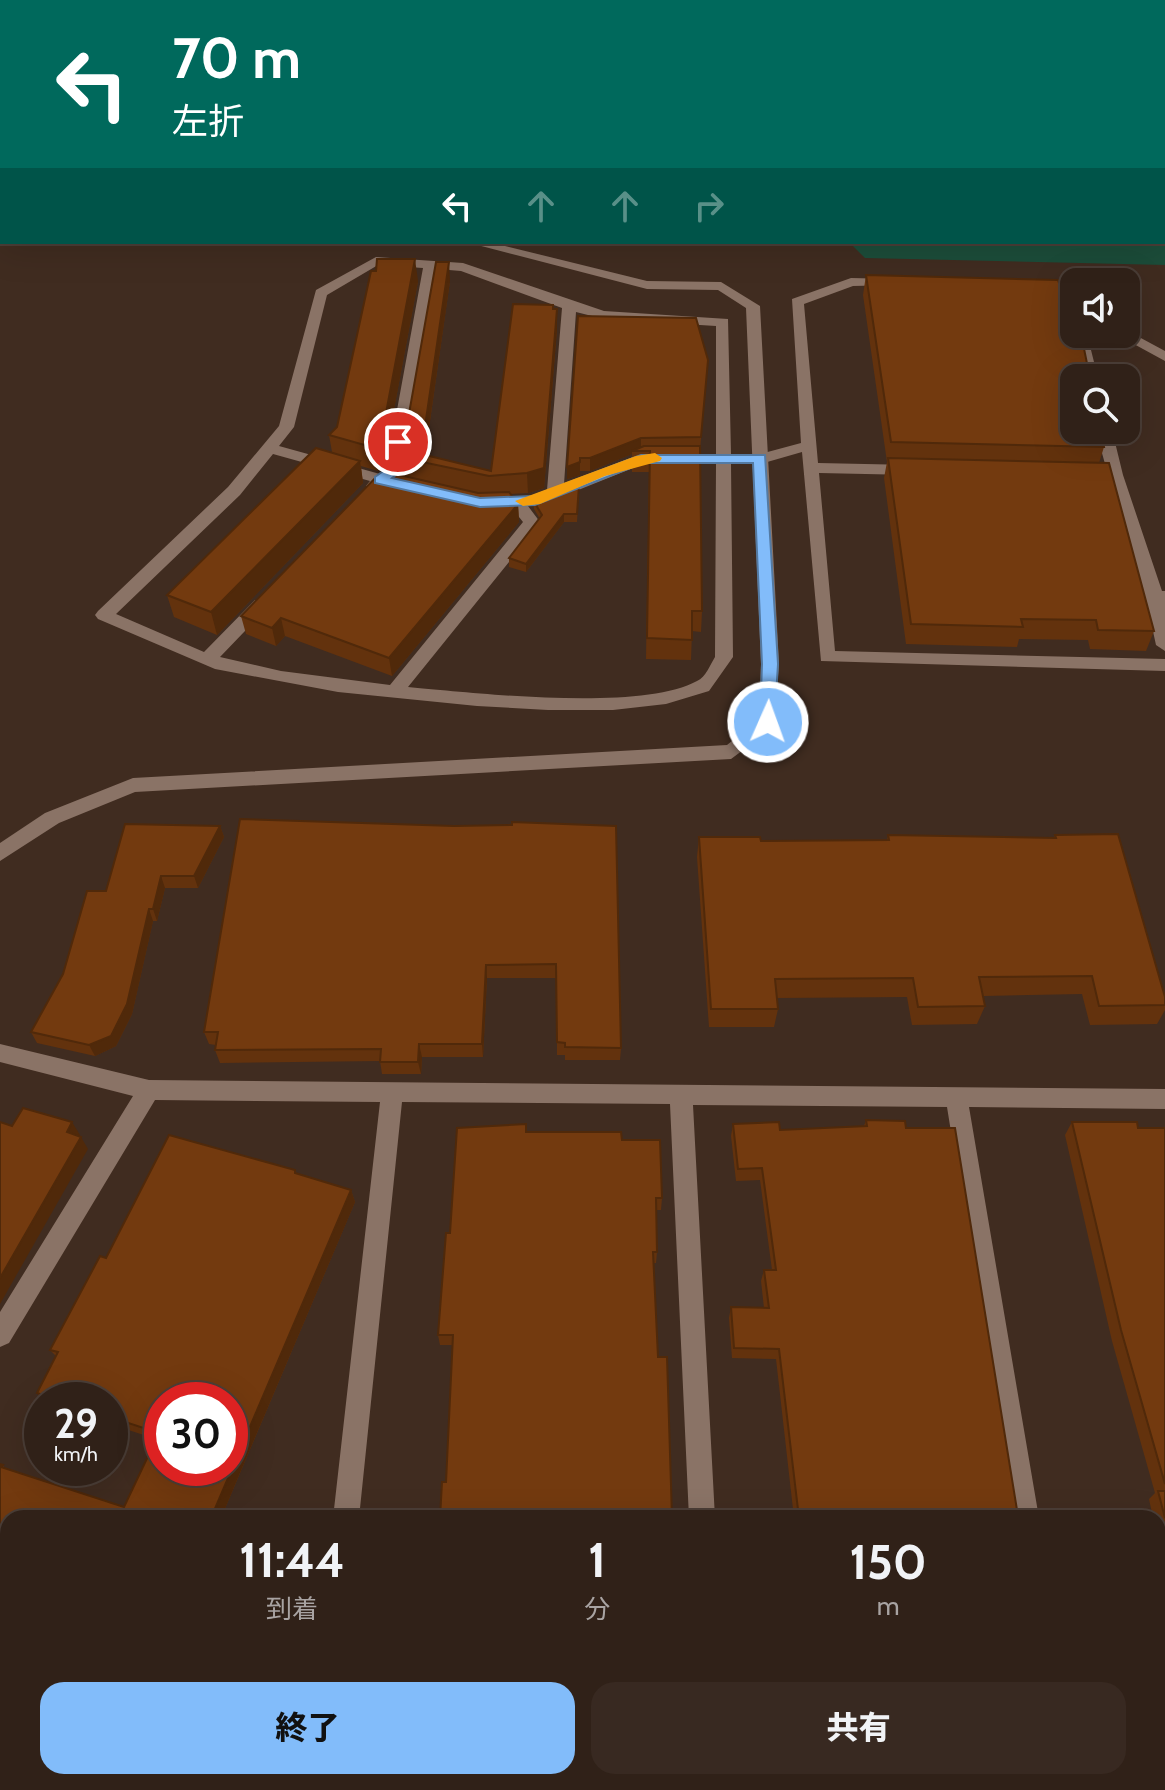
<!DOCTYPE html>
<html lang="ja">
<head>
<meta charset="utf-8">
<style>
	body { margin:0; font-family:Cabin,"Noto Sans JP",sans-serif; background:#382921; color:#f1f3f6; height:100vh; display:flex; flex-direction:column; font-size:30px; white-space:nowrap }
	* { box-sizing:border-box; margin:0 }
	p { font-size:26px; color:#a8a3a2 }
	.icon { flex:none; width:44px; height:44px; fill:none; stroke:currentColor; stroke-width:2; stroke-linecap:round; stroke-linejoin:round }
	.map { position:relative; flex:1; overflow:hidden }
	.panel { position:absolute; left:0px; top:1510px; width:1166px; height:280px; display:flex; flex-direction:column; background:#302118; border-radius:24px 24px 0 0; box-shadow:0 8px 32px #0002,0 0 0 2px #4b3e37 }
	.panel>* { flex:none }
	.top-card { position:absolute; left:0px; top:0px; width:1166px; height:244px; box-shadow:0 8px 32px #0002,0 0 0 2px #4b3e37; background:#00695c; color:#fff; overflow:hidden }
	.fabs { position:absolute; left:1060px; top:268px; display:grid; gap:16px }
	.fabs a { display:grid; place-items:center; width:80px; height:80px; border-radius:16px; background:#302118; box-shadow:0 8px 32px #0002,0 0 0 2px #4b3e37; font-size:40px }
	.speed { position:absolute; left:24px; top:1382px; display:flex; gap:16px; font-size:40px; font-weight:700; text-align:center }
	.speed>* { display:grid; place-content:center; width:104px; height:104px; border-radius:50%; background:#302118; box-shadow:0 8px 32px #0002,0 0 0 2px #4b3e37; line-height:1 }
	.speed small { font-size:20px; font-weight:400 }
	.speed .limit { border:12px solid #d22; background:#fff; color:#111 }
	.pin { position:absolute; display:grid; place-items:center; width:68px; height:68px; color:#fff; margin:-34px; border:4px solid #fff; border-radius:50%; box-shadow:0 2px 8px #0007 }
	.me { position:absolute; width:88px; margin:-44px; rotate:2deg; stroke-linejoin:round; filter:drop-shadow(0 0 6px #0008) }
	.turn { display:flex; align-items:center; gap:28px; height:168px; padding:0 40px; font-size:36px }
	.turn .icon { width:104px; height:104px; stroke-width:2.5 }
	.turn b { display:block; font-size:56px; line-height:68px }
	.lanes { display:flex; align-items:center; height:76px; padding:0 40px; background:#0003; justify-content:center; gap:40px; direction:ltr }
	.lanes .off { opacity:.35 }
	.eta { display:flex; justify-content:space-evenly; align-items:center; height:136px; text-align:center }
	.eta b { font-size:48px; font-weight:800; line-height:56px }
	.button { display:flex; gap:16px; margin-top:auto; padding:16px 40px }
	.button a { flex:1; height:92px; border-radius:24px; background:#82bcfa; color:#111; font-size:32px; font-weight:800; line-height:92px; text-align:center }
	.button a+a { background:#382921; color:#f1f3f6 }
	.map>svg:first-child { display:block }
	.green { fill:#1c4d3a }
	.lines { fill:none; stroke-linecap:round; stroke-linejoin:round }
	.lane { fill:#8a7366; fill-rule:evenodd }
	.street { fill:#8a7366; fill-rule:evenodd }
	.wall { fill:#63320d }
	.shaded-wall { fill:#50290a }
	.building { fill:#733a0f; stroke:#50290a; stroke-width:2; fill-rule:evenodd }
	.route { fill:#82bcfa; stroke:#547aa2; stroke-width:2 }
	.slow { fill:#f59e0b }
</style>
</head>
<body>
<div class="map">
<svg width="1165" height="1790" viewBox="0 0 1165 1790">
	<rect width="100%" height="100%" fill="#402c20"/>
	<!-- green -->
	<g class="green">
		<path d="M0,0H985L2,2L0,121Z"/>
		<path d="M1165,88V265L865,258L849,242H1164Z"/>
	</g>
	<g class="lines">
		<!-- lane -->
		<g class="lane">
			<path d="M376,257L463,263L604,311L728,319L731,454H760L801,443L792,299L851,278L895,279V285L853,286L804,304L818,463L912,465L920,470L912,475L819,473L835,651L1165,659V671L821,661L802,452L760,464H731L733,657L709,691L666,704L613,710H548L477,706L338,692L215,669L98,619L95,615L98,611L228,487L279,426L316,290ZM378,265L423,268L386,470L380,474L279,446L294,427L327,295ZM437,269L461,271L562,308L547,490L533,496L485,498V506L511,507L523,522L390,685L281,671L220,657L267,608L270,604L267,600H255L204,652L116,614L240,495L273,454L370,481L366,486L374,491L385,486L407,489V481L395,478L401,472ZM576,312L604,319L716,326V454H641L564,484ZM643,464H716L715,657C710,665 706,677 697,681C641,712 474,693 408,687L538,526L540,522L528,506L541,505Z"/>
			<path d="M1038,281L1058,282L1074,293V303L1050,289L1033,288L1031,285Z"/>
			<path d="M1126,330L1165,351V361L1121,337L1119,334H1126Z"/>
			<path d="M1074,332L1087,334L1098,378H1084Z"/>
			<path d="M1096,430H1112L1123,475L1162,591H1165V651L1156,645C1141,572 1114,503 1096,430Z"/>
		</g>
		<!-- street -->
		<g class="street">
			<rect x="1099" y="0" width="10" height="2"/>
			<rect x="1164" y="76" width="1" height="8"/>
			<rect x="1164" y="96" width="1" height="8"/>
			<path d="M466,242H489L647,281L721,282L760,306L779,664L774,727L731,759L135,792L59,823L0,861V843L45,813L133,778L727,745L759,719L761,664L746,308L718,290L647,289Z"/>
			<path d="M0,1044L149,1080L1165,1089V1109L969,1107L1039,1518H1013L947,1107L693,1105L715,1518H689L670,1104L402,1102L359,1518H333L380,1102L155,1100L9,1343L0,1347V1312L133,1096L0,1062Z"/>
			<path d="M303,1782H333L332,1790H302Z"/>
			<rect x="700" y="1782" width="30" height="8"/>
			<path d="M1055,1782H1085L1086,1790H1056Z"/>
		</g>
	</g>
	<!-- wall -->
	<g class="wall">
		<path d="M866,275L1104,447L1099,463L1154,631L1146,651L1090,649L1088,640L1019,639L1017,647L906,644L884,478L887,462L863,295Z"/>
		<path d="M418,281L383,468L378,471L361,466L363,483L217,635L174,617L167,595L332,452L329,435L337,427Z"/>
		<path d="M450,281L425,456L491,471L553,309H557V329L544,488L528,493L510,494L518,504L519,522L392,676L285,636L276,646L246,634L241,616L400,475L398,457L402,453Z"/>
		<path d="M708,360L700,450L702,611L701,632L692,631L691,660L646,659L649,472H632V454L590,471H580V475L567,479V467Z"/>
		<path d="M579,485L577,522H564L526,572L509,567V558L540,519L534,509L533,500Z"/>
		<path d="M220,826L224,837L198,888H165L157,921H153L132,1014L116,1046L95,1056L37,1043L31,1032L63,974L106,891Z"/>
		<path d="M454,826L621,1048L620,1060H565V1055H557V978H487L483,1057H422L421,1074H382L380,1061L220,1063L215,1050L216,1045L209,1044L204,1032Z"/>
		<path d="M888,835L1054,838L1055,835L1165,997V1010L1157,1024L1090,1025L1082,994L983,996L985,1006L977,1024L912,1025L907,997L777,998L778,1009L774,1027H709L697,857L699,837L761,841L887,840Z"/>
		<path d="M866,1120L906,1128L1017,1510L1029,1518H794L776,1359L732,1358L729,1318L731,1307L764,1308L761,1281L764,1270H772L760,1180L736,1181L731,1136L733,1124L780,1130L864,1126Z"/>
		<path d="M1072,1122L1138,1128H1165V1567L1158,1538V1518H1153L1149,1499L1155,1493L1112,1341L1065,1135Z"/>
		<path d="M526,1132L622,1140L662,1198L661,1210H656L657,1252L656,1263H653L452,1345H440L438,1335L450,1233Z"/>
		<path d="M295,1170L297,1174L351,1190L355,1202L221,1518H8V1743L0,1758V1464L7,1469L124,1507L156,1439L110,1424V1400H43L37,1393L56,1356L50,1350L106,1258Z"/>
		<path d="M814,1782H1062V1786L1086,1790H815Z"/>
	</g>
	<!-- shaded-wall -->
	<g class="shaded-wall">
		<path d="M415,259L418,281L383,468L378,471L375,448Z"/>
		<path d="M449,262L450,281L424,462L421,454Z"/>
		<path d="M557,309V329L544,488L528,493L527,473Z"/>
		<path d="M641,438V451H632V454L590,471V458Z"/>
		<path d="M360,461L363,483L217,635L211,612Z"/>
		<path d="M580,462V475L567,479V467Z"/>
		<path d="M518,504L519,522L392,676L389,658Z"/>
		<path d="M564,514V522L526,572V564Z"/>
		<path d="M281,618L285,636L276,646L272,628Z"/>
		<path d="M220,826L224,837L198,888L194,876Z"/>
		<path d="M161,876L165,888L157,921L153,909Z"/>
		<path d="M149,909L153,921L132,1014L116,1046L95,1056L89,1045Z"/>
		<path d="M486,965L487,978L483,1057L482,1044Z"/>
		<path d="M419,1044L422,1057L421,1074L418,1062Z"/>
		<path d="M72,1122L80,1135L74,1145L67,1132Z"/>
		<path d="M81,1137L88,1149L0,1304V1278Z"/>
		<path d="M351,1190L355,1202L239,1475L221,1518H211Z"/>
		<path d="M2,1729L8,1732V1743L0,1758V1733Z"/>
	</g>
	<!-- building -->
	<g class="building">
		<path d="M377,259H415L380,445L375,448L329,435L337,427L371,271H376Z"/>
		<path d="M436,262H449L421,454L491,471L513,304L553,305V309H557L544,468L527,473L489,476L398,457L402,453Z"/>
		<path d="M866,275L1058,280L1072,321H1074V334H1081L1090,378H1074V430H1101L1104,447L891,442Z"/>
		<path d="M578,316L696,318L708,360L701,437L641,438L590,458H580V462L567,467Z"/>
		<path d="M644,446H700L702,611H692V640L647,638L650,451H632Z"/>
		<path d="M316,448L360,461L211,612L167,595Z"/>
		<path d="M888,458L1109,463L1154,631L1098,630L1096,620L1021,619L1023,627L911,624Z"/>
		<path d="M382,471L478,493L509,492L518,504L389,658L281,618L272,628L241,616Z"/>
		<path d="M579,485L577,514H564L526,564L509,558L542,515L533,500Z"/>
		<path d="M240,819L454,826L512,825V822L616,826L621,1048L565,1047V1043L557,1042L556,964L486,965L482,1044H419L418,1062H380L381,1049L215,1050L218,1032H204Z"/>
		<path d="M125,824L220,826L194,876H161L153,909H149L127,1004L111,1036L89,1045L31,1032L63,974L87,891H106Z"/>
		<path d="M1118,834L1165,997V1005L1099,1006L1092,976L979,977L985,1006L918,1007L913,978L775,979L778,1009H711L699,837H760L761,841L889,840L888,835L1056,838L1055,835Z"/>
		<path d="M23,1108L72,1122L67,1132L81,1137L0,1278V1122L12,1126Z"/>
		<path d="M866,1120L905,1121L906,1128H955L1017,1510L1028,1513L1029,1518H799L779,1349L734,1348L731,1307L769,1308L764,1270H776L762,1168L738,1169L733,1124L779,1122L780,1130L867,1126Z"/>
		<path d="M1072,1122H1137L1138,1128H1165V1484L1121,1330Z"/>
		<path d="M526,1124V1132H621L622,1140H660L662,1198H656L657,1252H653L658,1357H667L672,1517L676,1518H440L442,1482H446L453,1335H438L446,1233H450L457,1128Z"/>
		<path d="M169,1135L295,1170V1173L351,1190L211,1518H8V1731L2,1729L0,1733V1464L3,1465L1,1467L124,1507L159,1433L110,1417V1400H59L37,1393L58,1352L50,1350L100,1256L106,1258ZM162,1400H230V1468H162Z"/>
		<path d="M1158,1491H1165V1518Z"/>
		<rect x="439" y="1782" width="75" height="8"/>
		<path d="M595,1782H681L682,1790H596Z"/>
		<path d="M819,1782H1062V1786L1086,1789V1790H819Z"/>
	</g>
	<!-- route -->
	<path class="route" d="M398,438L405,442L400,472L392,478L480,498L533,496L641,455H765L778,664L774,727L768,728L760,722L762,664L753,463H643L535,505L480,507L375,483V477L386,469L391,442Z"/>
	<!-- slow -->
	<path class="slow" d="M655,453L662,458L660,461L605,476L540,504L523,506L515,501L636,456Z"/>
</svg>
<div class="fabs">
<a><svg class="icon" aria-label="sound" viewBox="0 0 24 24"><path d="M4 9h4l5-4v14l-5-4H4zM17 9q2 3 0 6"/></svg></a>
<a><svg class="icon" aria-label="search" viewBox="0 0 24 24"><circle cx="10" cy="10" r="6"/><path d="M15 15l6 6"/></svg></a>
</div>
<div class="speed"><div>29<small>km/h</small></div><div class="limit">30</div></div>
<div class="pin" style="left:398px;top:442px;background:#d93025"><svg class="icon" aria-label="arrive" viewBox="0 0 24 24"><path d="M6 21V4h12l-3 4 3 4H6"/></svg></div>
<svg class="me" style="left:768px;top:722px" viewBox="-20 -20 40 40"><circle r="17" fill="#82bcfa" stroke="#fff" stroke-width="3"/><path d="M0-11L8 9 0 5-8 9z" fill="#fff"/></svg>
<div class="top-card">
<div class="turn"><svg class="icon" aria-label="left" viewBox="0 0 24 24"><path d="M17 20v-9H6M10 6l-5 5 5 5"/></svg><div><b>70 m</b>左折</div></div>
<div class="lanes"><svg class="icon" aria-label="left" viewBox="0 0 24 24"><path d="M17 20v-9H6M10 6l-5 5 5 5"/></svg><svg class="icon off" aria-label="ahead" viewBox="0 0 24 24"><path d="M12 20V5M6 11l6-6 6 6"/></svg><svg class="icon off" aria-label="ahead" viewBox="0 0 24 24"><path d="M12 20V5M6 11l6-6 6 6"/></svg><svg class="icon off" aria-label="right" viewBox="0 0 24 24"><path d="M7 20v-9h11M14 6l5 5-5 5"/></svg></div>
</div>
<section class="panel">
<div class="eta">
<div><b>11:44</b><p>到着</p></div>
<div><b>1</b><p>分</p></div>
<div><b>150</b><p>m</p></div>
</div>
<div class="button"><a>終了</a><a>共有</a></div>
</section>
</div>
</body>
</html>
